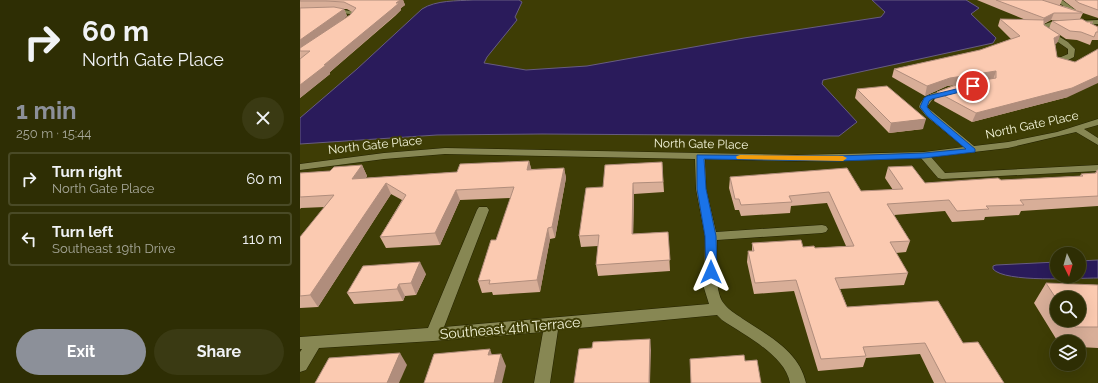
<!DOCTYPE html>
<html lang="en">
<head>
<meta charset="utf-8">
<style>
	body { margin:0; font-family:Raleway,sans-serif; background:#3a3a13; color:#f1f3f6; height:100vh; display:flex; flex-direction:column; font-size:15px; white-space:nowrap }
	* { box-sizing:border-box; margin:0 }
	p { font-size:13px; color:#a7a89a }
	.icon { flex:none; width:22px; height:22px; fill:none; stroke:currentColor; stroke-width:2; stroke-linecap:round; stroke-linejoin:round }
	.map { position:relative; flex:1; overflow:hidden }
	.drawer { display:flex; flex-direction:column; background:#2e2e04; width:300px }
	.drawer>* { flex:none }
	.guide { background:#2e2e04; color:#f1f3f6; overflow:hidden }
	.needle { width:26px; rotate:175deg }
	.tools { position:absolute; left:750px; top:247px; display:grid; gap:8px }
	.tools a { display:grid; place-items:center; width:36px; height:36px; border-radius:50%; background:#2e2e04; box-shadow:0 4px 16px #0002,0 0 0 1px #494a26; font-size:20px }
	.pin { position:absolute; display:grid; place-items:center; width:34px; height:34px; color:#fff; margin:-17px; border:2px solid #fff; border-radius:50%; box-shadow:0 1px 4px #0007 }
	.me { position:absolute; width:44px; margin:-22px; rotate:0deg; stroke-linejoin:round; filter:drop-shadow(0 0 3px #0008) }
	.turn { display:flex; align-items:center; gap:14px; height:84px; padding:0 16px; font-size:18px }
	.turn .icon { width:52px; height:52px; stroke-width:2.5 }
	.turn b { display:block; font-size:28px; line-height:34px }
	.round { display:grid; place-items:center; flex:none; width:42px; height:42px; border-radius:21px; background:#3a3a13 }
	.overview { display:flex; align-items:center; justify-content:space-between; height:68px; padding:0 16px }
	h1 { font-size:24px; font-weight:700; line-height:30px; color:#8c9099 }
	.primary-button { display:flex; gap:8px; margin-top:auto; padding:8px 16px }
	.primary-button a { flex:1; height:46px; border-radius:24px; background:#8c9099; color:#fff; font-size:16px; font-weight:700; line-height:46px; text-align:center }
	.primary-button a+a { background:#3a3a13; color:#f1f3f6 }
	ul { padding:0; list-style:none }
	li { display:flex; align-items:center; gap:12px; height:54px; margin:0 8px 6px; padding:0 8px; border:2px solid #494a26; border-radius:4px }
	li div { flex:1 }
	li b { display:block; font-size:15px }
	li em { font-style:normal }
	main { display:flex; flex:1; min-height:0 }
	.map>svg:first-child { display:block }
	.water { fill:#2a1b5b; stroke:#675c81 }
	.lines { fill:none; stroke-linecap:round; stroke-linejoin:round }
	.minor-casing { stroke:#242300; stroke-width:1 }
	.minor { fill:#878753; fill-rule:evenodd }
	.wall { fill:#d8ae98; fill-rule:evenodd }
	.shaded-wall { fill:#b08d7c }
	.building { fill:#fbcab1; stroke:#b08d7c }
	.route { fill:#1a73e8; stroke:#114b97 }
	.slow { fill:#f59e0b }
	.labels { text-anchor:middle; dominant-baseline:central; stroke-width:4; stroke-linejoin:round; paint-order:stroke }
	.street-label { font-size:12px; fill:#f4f5da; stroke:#3e3d05 }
	.near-street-label { font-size:14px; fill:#f4f5da; stroke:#3e3d05 }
</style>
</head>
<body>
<main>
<section class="drawer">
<div class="guide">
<div class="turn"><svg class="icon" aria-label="right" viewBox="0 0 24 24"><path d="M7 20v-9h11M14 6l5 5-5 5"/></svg><div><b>60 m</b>North Gate Place</div></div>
</div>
<div class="overview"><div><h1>1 min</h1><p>250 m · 15:44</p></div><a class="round"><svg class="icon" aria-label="close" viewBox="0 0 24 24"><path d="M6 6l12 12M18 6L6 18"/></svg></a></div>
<ul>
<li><svg class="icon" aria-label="right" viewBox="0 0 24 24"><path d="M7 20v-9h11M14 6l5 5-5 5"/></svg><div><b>Turn right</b><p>North Gate Place</p></div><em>60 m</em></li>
<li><svg class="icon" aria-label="left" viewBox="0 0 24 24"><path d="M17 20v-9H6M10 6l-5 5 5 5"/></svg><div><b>Turn left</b><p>Southeast 19th Drive</p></div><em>110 m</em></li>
</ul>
<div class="primary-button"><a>Exit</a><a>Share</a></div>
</section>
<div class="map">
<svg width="798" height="383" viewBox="0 0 798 383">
	<rect width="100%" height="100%" fill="#3e3d05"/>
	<!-- water -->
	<g class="water">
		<path d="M173,0H219L222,2L215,17L217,20L187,57L184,63L226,70L287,66L444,38L581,17L585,12L572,0H666L679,8L671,14L696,38L693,43L523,80L522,84L557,122L539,136L242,134L137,135L0,144V118L57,69L122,9C136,0 157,1 173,0Z"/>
		<path d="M798,260V278C777,278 705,283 693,269V266L696,265L757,262V276H779V261Z"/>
	</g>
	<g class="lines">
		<!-- minor casing -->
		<g class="minor-casing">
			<g id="minor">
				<path d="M755,0H762L781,14L776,15Z"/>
				<path d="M39,9L55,12L57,17L48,24L45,22L51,17L50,14L39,13L0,14V10Z"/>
				<path d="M798,20V24L747,27V29L768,42L775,49L774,57L760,64H754V60L768,54V49L742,31V25L751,22Z"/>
				<path d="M650,90L654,92L653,94L633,99L627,107L674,146L708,142L757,132L798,119V125L784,129L798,138V145L776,132L708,148L631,157L645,173L798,165V171L642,179L638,178L621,158L497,161L405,159L406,189L416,232L522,225L526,226L528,229L526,232L522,233L417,240C417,257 414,286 422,301C427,309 436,314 443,319C469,336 499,351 506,383H490C485,355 444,335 422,320L417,315L258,330L250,383H234L243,332L133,341L19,348L6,370L0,372V352L2,349H0V337L128,328L177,210L179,207H187L189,210L144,327L409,304L404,288L405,236L396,189L395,159L145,154L84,159L0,170V164L84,153L145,148L497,155L624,152L664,147L626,116L619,107C623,93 637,92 650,90Z"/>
			</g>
		</g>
		<!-- minor -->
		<use href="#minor" class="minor"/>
	</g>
	<!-- wall -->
	<g class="wall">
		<path d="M0,0H103L105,5L101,8V10L95,16L30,72V74L0,98ZM44,9H47L52,12L50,15L38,23L47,16Z"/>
		<path d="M677,0H762L760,5L782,12L776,10L763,0H798V18L783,13L780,19L798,27V40H792L790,45L777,40L766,39L760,35L757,43L755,44L757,57L768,97L672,122L634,101L637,92L654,85L647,86L625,96L592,77L594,69L680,50L711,39L698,26L700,19L726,20ZM751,20H765L752,21L749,28L744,25V24Z"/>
		<path d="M557,89L623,129L589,133L555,98Z"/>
		<path d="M229,161L231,169L264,168L266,178L255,238L250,239L240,292L193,295L192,292L182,293L178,281L196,240L211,198L160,200L140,245L86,248L80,237L102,200L91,194L18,307L0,308V237L25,207L1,208L0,209V173L30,171L62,165L67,176L66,178L157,172Z"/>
		<path d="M362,162L364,192L334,194L333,234L368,232L370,271L298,276L296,265L298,246L281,247L279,236L303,187Z"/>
		<path d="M588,167L625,183L701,180L780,176L781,174L795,173L797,170H798V206L721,211L719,215L685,217L684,220L652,222L645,211L594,215L610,241L606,252L596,253L608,273L604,285L540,289L547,307L663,343L704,383H634L620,354L566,358L563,367L518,371L494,291L454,294L447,262L448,251H452V243L515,248L546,246L527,203L491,206L490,213L441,216L439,210H435L429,188L430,177L561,191L593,190L585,178Z"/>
		<path d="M126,274L116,295L105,296L103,301L54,304L47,293Z"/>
		<path d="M746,283L798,285V348L779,347V342H758L734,303ZM757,298L779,320H757Z"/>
	</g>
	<!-- shaded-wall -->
	<g class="shaded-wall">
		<path d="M95,0H103L105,5L101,8V10L30,72V74L0,98V85L24,65Z"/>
		<path d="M44,9L47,16L0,51V40Z"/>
		<path d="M754,13L751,20L740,25L744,18Z"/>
		<path d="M760,35L757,43L750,46L754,38Z"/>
		<path d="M696,71L693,80L647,86L625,96L627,86L650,78Z"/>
		<path d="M798,76V83L768,97L672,122L676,113Z"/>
		<path d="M626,119L623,129L589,133L591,123Z"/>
		<path d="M229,161L232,171L227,170Z"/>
		<path d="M62,165L67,176L57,190L52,179Z"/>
		<path d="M264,168L266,178L255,238L252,227Z"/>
		<path d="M86,183L91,194L18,307L10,295Z"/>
		<path d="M333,183L334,194L333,245L332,234Z"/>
		<path d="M156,190L160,200L140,245L135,233Z"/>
		<path d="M248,228L250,239L240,292L237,280Z"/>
		<path d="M120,262L126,274L116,295L111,283Z"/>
		<path d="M99,284L105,296L103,301L97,289Z"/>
		<path d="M350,339L351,350L350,383H349Z"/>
		<path d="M190,349L194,361L188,355Z"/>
		<path d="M100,353L107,365L99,383H87Z"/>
		<path d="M201,354L206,366L202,383H194Z"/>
	</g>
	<!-- building -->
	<g class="building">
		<path d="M0,0H100L96,3H99L92,9L24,65H26L0,85V59L10,51H0V48L50,15L56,8L44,2L26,1H0Z"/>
		<path d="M696,0H742L783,13H754L744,18Z"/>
		<path d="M775,0H798V10L779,3Z"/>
		<path d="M34,7L44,9L0,40V8Z"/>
		<path d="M700,19L744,20V25L760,35L754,38L757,57L775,62L798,49V76L772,88L676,113L637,92L659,84L696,78V71L650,78L627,86L594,69L680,50L720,36Z"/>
		<path d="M782,19L787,22H793L790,23L798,27V32H796L794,37L781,32L770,31L752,21Z"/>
		<path d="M587,86L626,119L591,123L557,89Z"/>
		<path d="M229,161L227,170L264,168L252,227L248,228L237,280L189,284L190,280L178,281L191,240H196L214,187L156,190L135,233L80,237L106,195L86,183L10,295L0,296V237L34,195L0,197V173L30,171L34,167L62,165L52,179L157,172L160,164Z"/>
		<path d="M362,162L363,182L333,183L332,234L368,232L370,260L296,265L299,235L279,236L286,188L303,187L305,165Z"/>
		<path d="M612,166L625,183L698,178L701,180L783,176L781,174L796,173L797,170H798V196L720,200L724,205L686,206L689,209L657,211L649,200L587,204L610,241L590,242L608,273L535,278L547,307L638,301L663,343L678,342L704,383H646L625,343L563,347L566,356L521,359L496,280L455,283L448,251H454L452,243L501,240L503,247L514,246L515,248L554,246L529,192L489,196L492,202L441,205L439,199H435L430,177L547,168L561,191L603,189L588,167Z"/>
		<path d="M120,262L111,283L99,284L97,289L47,293L63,266Z"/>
		<path d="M746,283L798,285V327H775L770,320H779V298H757V300Z"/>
		<path d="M350,339L349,383H274L279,349L292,348L293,342Z"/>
		<path d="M190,349L188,355L201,354L194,383H124L134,354Z"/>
		<path d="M100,353L87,383H15L29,358Z"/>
		<path d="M444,355L445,361L457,360L461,383H391L390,359Z"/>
	</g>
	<!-- route -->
	<path class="route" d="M673,85L677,86L676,88L632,99L629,101L627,107L632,113L675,149V152L624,158L538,161L404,159L406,189L416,236L417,272L415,275H407L406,272L405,236L397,189V155L538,156L624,153L666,149L627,116L620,107L624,98L627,96Z"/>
	<!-- slow -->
	<path class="slow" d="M440,155L543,156L547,158L543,161L437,159L436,157L437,156Z"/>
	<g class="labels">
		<!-- street labels -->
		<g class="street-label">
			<text transform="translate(732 125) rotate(-12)">North Gate Place</text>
			<text transform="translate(401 144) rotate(1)">North Gate Place</text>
			<text transform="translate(75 145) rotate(-6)">North Gate Place</text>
		</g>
		<!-- near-street labels -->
		<g class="near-street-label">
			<text transform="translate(210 328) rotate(-5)">Southeast 4th Terrace</text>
		</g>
	</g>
</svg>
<div class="tools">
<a><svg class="needle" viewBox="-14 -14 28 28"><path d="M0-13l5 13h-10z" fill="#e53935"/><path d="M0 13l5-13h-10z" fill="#a7a89a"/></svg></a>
<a><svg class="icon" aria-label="search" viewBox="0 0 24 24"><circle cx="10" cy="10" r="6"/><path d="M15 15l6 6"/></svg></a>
<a><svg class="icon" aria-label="layers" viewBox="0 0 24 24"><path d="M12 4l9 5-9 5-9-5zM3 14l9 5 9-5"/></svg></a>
</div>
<div class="pin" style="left:673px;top:86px;background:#d93025"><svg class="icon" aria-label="arrive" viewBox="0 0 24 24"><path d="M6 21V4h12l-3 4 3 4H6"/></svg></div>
<svg class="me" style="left:411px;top:272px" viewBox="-20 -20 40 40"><path d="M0-17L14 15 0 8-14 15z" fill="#1a73e8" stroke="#fff" stroke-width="4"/></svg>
</div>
</main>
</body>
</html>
